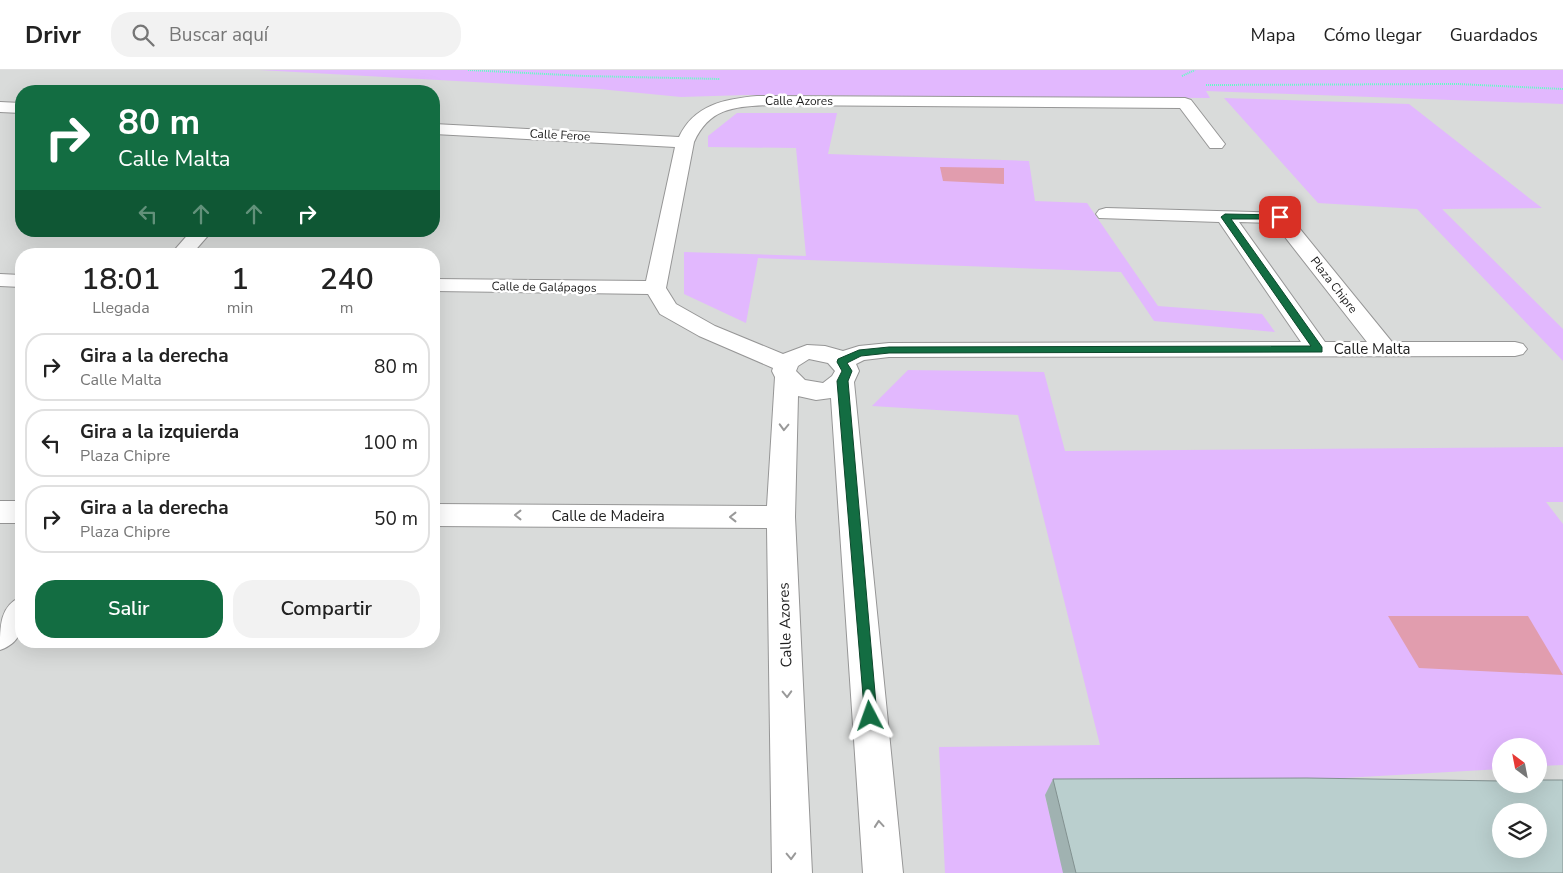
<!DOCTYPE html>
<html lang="es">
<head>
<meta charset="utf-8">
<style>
	body { margin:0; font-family:"Nunito Sans",sans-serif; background:#f2f2f2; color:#222; height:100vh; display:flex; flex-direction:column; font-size:19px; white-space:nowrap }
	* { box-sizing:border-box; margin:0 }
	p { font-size:16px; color:#767676 }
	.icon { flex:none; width:28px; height:28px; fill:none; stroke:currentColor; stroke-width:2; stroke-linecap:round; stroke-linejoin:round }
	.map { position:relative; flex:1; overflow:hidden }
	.drawer { position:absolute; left:15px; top:178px; width:425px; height:400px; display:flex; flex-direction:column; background:#fff; border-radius:20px; box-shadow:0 5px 20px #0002 }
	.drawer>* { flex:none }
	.top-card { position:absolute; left:15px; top:15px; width:425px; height:152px; border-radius:20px; box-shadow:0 5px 20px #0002; background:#136d42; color:#fff; overflow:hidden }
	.needle { width:32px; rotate:328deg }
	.buttons { position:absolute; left:1492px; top:668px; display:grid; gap:10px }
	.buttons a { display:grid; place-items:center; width:55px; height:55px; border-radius:50%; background:#fff; box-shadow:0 5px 20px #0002; font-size:25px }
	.pin { position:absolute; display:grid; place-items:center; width:42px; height:42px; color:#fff; margin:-21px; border-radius:10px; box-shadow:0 2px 8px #0006 }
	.me { position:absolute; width:55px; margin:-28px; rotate:356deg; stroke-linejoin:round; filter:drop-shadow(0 0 4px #0008) }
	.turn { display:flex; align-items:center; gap:18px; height:105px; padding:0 20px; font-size:22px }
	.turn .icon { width:65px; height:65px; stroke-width:2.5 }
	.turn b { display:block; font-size:35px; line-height:42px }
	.lanes { display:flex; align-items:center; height:48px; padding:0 20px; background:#0003; justify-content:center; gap:25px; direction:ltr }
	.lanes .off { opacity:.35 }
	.eta { display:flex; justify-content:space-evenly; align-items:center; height:85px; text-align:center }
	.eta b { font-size:30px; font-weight:600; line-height:35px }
	.action { display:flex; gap:10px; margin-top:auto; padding:10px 20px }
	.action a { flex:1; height:58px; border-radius:20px; background:#136d42; color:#fff; font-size:20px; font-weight:600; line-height:58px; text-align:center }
	.action a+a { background:#f2f2f2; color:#222 }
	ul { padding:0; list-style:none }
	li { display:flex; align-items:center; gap:15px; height:68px; margin:0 10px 8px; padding:0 10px; border:2px solid #e0e0e0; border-radius:20px }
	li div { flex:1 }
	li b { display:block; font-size:19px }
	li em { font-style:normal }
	header { display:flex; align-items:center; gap:30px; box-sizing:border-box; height:70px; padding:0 25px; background:#fff; border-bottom:1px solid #e0e0e0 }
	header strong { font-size:24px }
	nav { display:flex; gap:28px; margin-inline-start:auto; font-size:18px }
	.search { width:350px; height:45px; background:#f2f2f2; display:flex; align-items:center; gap:12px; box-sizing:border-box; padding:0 18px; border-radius:20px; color:#767676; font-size:19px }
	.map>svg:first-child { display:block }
	.residential { fill:#d9dbda; fill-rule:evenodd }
	.park { fill:#e2b8fe }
	.water { fill:#e19dae }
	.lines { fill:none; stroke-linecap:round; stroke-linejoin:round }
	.minor-casing { stroke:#969696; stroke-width:2 }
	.path { stroke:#62ffc4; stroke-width:2; stroke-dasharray:1 1; stroke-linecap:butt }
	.minor { fill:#fff; fill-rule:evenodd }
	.wall { fill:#a0b2b1 }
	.building { fill:#bacfce; stroke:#829190; fill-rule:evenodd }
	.oneway { stroke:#999 }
	.route { fill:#136d42; stroke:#0c472b }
	.labels { text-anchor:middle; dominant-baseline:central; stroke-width:5; stroke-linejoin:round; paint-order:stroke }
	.far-street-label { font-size:12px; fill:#1c1c1c; stroke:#fff }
	.street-label { font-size:15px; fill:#1c1c1c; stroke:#fff }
</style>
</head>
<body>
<header>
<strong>Drivr</strong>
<div class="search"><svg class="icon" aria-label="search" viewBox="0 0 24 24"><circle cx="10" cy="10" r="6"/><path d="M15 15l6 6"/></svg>Buscar aquí</div>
<nav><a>Mapa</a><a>Cómo llegar</a><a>Guardados</a></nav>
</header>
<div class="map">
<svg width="1563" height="803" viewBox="0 0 1563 803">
	<rect width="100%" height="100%" fill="#e1ecef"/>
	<!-- residential -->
	<path class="residential" d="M0,0H597L1563,30V803H0ZM21,21H434V161H21ZM21,184H434V571H21ZM1501,676H1539V714H1501ZM1501,741H1539V779H1501Z"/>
	<!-- park -->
	<g class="park">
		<path d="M259,0H1563V34L1206,21L1210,28L746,25L681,27L599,19Z"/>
		<path d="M1224,28L1409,34L1542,138L1442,139L1563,259V291L1417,139L1318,133Z"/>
		<path d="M737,43H837L828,84L1029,91L1035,131L1087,133L1158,236L1262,244L1275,262L1154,251L1121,202L758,188L746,253L684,224V182L806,186L796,78L708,77V66Z"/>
		<path d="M908,300L1044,302L1065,381L1563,377V432H1546L1563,454V695L1539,696V676H1501V699L1045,725L1064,803H945L939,677L1100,675L1018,345L872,336Z"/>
	</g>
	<!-- water -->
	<g class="water">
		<path d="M940,97L1004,98V114L943,111Z"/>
		<path d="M1388,546H1528L1563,605L1419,598Z"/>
	</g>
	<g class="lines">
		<!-- minor casing -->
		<g class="minor-casing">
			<g id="minor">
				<path d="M757,26L1185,28L1191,30L1225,74L1222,78H1210L1180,38L770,35C735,37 710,37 694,72L666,218L676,234L715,256L783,284L807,275L825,276L843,281L859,276L889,273L1301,272L1219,152L1099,148L1096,144L1099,140L1106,138L1287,143L1392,272H1515L1523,274L1527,279L1523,284L1515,286L889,287L864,290L856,294L859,301L854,312L903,803H863L831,328L816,330L798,326L795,447L812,803H772L767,458L434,456V434L767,436L775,307L772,301L773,298L699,266L660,244L648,224L434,221V209L646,211L675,77L434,64V54L679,67C694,35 724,29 757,26ZM1239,152L1274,153L1367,272H1325ZM809,289L828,293L835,301L832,306L823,313L805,310L796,301L798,296Z"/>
				<path d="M0,32L21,33V43L0,42Z"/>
				<path d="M191,161H212L192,184H171Z"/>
				<path d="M0,204L21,205V217L0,216Z"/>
				<rect x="0" y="431" width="21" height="22"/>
				<path d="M21,527C23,551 26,571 0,580C0,555 0,536 21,527Z"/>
			</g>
		</g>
		<!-- path -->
		<g class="path">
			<path d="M468,0L585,6L720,9"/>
			<path d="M1182,6L1195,0"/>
			<path d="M1206,15L1458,14L1563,19"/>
		</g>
		<!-- minor -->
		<use href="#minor" class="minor"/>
	</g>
	<!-- wall -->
	<path class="wall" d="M1053,709L1563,803H1063L1045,725Z"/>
	<!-- building -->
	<path class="building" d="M1307,708L1501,711V714H1539V710H1563V803H1076L1053,709ZM1501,741H1539V779H1501Z"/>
	<!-- one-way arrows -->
	<defs><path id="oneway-chevron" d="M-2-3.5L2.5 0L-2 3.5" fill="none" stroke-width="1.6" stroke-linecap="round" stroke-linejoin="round" transform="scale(1.25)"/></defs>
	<g class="oneway">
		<use href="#oneway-chevron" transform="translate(784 357) rotate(92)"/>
		<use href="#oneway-chevron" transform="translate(518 445) rotate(-180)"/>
		<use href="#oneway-chevron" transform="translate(733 447) rotate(-180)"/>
		<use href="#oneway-chevron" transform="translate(787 624) rotate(88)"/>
		<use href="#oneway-chevron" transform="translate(879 754) rotate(-95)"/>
		<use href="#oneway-chevron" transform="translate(791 786) rotate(88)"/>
	</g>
	<!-- route -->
	<path class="route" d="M1225,144L1283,145V149H1231L1322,277V282L889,283L861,286L847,293L852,301L848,311L877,646L875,650L870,652L865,650L837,311L842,301L837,292L838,289L859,280L889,277L1311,276L1221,147Z"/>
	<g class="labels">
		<!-- far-street labels -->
		<g class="far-street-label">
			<text x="799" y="31">Calle Azores</text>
			<text transform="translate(560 65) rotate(3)">Calle Feroe</text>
			<text transform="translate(1334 215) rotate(52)">Plaza Chipre</text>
			<text transform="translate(544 217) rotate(1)">Calle de Galápagos</text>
		</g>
		<!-- street labels -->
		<g class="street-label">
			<text x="1372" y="279">Calle Malta</text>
			<text x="608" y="446">Calle de Madeira</text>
			<text transform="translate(785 555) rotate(-92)">Calle Azores</text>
		</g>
	</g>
</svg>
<div class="buttons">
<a><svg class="needle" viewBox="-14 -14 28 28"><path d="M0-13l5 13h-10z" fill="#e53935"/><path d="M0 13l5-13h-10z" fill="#767676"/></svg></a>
<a><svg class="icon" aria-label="layers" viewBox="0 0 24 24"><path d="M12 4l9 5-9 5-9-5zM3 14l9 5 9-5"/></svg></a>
</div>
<div class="pin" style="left:1280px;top:147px;background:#d93025"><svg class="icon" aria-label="arrive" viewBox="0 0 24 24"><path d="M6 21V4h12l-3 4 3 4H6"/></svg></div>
<svg class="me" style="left:870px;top:646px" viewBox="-20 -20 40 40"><path d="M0-17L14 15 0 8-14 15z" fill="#136d42" stroke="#fff" stroke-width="4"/></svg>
<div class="top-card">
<div class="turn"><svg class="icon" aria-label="right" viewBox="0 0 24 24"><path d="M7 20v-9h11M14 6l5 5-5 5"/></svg><div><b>80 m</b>Calle Malta</div></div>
<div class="lanes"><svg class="icon off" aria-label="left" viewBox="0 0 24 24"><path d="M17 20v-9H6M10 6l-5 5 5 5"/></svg><svg class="icon off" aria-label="ahead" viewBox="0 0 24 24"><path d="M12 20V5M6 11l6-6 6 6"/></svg><svg class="icon off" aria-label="ahead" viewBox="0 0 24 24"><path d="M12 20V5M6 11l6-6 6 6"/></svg><svg class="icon" aria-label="right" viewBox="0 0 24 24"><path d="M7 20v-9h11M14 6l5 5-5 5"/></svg></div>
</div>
<section class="drawer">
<div class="eta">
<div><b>18:01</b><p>Llegada</p></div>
<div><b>1</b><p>min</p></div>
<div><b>240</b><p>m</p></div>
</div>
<ul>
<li><svg class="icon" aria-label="right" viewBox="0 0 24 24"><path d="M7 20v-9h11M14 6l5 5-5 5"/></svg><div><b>Gira a la derecha</b><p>Calle Malta</p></div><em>80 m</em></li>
<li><svg class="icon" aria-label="left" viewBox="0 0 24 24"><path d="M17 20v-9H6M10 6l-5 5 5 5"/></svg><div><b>Gira a la izquierda</b><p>Plaza Chipre</p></div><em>100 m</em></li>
<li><svg class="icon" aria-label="right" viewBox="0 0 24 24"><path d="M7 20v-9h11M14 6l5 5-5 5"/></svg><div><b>Gira a la derecha</b><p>Plaza Chipre</p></div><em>50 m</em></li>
</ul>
<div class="action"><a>Salir</a><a>Compartir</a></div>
</section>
</div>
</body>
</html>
